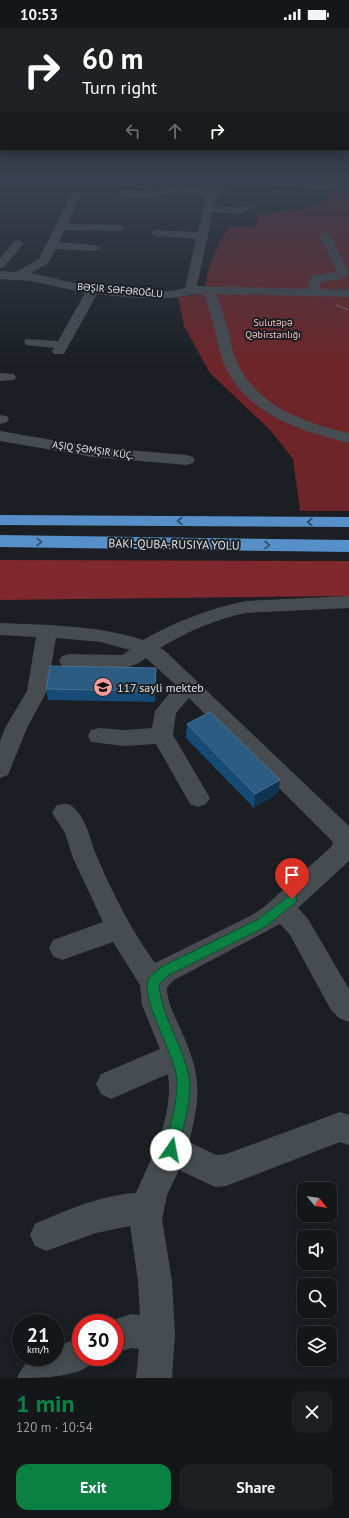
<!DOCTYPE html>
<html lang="en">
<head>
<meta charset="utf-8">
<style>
	body { margin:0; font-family:"PT Sans",sans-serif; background:#1d2023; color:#f1f3f6; height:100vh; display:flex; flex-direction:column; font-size:15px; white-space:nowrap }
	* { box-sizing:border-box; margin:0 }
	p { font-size:13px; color:#9d9fa2 }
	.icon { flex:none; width:22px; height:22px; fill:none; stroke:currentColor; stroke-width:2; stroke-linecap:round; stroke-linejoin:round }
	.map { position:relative; height:1350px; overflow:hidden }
	.side { display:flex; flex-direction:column; background:#14171a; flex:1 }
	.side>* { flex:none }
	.top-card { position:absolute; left:0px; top:0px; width:349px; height:122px; box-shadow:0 2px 10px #0003,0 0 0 1px #333639; background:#202124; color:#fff; overflow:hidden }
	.needle { width:26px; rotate:120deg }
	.buttons { position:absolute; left:297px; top:1154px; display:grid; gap:8px }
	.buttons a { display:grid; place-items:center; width:40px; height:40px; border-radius:8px; background:#14171a; box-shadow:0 2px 10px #0003,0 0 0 1px #333639; font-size:20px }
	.speed { position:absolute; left:12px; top:1286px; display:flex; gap:8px; font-size:20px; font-weight:700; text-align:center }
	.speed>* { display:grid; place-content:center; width:52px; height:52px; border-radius:50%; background:#14171a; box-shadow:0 2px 10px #0003,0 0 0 1px #333639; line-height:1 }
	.speed small { font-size:10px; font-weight:400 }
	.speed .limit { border:6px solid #d22; background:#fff; color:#111 }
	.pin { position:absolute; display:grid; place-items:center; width:34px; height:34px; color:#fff; margin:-41px -17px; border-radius:50% 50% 50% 0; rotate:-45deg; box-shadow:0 0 4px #0007 }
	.pin .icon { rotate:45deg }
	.me { position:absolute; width:44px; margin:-22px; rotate:12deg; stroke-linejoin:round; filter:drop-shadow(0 0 3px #0008) }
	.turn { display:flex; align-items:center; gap:14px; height:84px; padding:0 16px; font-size:18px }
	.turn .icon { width:52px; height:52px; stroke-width:2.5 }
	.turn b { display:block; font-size:28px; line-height:34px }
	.lanes { display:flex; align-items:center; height:38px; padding:0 16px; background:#0003; justify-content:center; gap:20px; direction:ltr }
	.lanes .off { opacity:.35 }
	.round { display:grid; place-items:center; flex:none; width:42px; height:42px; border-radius:12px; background:#1d2023 }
	.head { display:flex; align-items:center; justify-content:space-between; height:68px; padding:0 16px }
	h1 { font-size:24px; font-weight:600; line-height:30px; color:#0b8043 }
	.button { display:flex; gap:8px; margin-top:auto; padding:8px 16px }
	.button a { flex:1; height:46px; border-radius:12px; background:#0b8043; color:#fff; font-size:16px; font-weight:600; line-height:46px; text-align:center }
	.button a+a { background:#1d2023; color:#f1f3f6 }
	.status { display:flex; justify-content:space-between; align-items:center; height:28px; padding:0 20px; background:#14171a; direction:ltr }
	.status svg { height:11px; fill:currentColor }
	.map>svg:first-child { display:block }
	.green { fill:#6d2529 }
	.forest { fill:#7f282e }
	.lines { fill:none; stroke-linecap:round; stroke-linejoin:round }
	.path { stroke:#868a8d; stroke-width:1.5; stroke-dasharray:1 1; stroke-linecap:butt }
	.minor { fill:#474c50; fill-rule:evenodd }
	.highway { fill:#5790c8; fill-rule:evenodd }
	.wall { fill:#164b76 }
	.shaded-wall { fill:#0f3350 }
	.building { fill:#2c5c82; stroke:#487192 }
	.oneway { stroke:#334c65 }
	.route { fill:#0b8043; stroke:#07532c }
	.labels { text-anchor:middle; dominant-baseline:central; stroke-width:4; stroke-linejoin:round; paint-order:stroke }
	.far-street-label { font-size:10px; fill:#dfe2e5; stroke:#1b1f23 }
	.far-park-label { font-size:10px; fill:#f3bfbe; stroke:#1b1f23 }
	.street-label { font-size:12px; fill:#dfe2e5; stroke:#1b1f23 }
	.poi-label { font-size:12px; fill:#dfe2e5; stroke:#1b1f23; text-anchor:start }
</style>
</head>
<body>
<div class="status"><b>10:53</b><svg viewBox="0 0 49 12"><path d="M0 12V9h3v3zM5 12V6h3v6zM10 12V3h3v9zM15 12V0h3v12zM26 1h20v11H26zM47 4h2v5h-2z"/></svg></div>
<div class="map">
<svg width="349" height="1350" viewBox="0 0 349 1350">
	<rect width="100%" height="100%" fill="#1b1f23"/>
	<!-- green -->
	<path class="green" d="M322,151H349V483H300L293,431L270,402L210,345L184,298L178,269L205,266C205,242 217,219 228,199L254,200L260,186L305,180L327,172L332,162L319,158Z"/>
	<!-- forest -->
	<path class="forest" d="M0,532L349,533V568L0,572Z"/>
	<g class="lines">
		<!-- path -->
		<path class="path" d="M336,277L349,282"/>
		<!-- minor -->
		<g class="minor">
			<path d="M222,151H233L217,168L214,178L238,180L252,175L257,178L239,186L213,184L197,258L309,261L308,254L313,247L337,244L320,208L325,205L330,208L349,245L342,251L320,254L321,261H349V269L216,266C221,279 225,291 229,304C231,314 232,324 237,334C257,378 305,395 349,405V415C298,402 245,386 223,334C219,324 218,314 215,304C212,291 208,278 204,266C192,266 182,269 170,270C145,271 121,269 97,266L64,326H54L52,323L54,320L26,317L24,314L26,311L58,313L85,265L31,253L0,251V243L16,244L39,231L72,165L76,164L81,167L67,196L120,197L125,200L120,203L64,202L59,214L95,217L101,220L95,223L56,221L48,235L31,245L79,256L119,261L171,263L185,260L196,211L156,208L151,205L156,202L198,204L207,167C198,166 188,163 179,164C166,165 128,177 118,165L123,162L152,164L179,158L212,162Z"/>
			<path d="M239,151H277L349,158V164L244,154Z"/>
			<path d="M18,212L24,215L4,239L0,240V230L14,213Z"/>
			<path d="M0,345L14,346L16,349L14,352L0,353Z"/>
			<path d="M0,387L7,388L9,391L7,394L0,396Z"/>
			<path d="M0,403L93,419L187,427L193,429L195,432L193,435L187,437L93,429L0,413Z"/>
			<path d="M349,568V580L246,585C216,591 186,604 160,620L164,622L349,798V833L298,880L308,891L349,961V994L339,990L331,982L290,907L280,896L174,952L167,959C167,977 177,992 184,1009C202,1050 200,1071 189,1114L216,1127L226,1126L340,1084L349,1087V1117L340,1114L226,1158L215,1159L179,1142L167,1167L162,1191L172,1253L175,1306L172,1350H136L139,1321L131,1320L115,1325V1295H105L131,1286L140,1287L138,1253L130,1198L96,1205L46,1223L35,1218L30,1207L35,1196C66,1182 102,1167 136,1165C152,1128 174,1088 168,1046L111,1071L101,1066L96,1056L101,1046L160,1021L142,977L140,957L113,914L62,932L53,928L49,920L53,912L103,894L73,830L65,805L52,785L56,778C62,776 68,774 73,779C88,792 90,814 98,831C113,866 132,904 155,935L252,887L264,879L331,819L333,814L189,670L176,685L173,707L210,770L206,776L198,779L190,776L156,716L124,718L91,714L88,708L91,702L99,700L124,702L152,700L155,683L176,657L146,630C126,647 94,640 69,640L62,638L59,633L62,628L69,626L122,627L130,622L101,614L56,610L47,663L27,700L8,747L0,750V713L5,700L27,663L36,609L0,607V595C49,597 96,597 143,612C175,594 210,580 246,573Z"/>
			<path d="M81,1308V1329H97C85,1350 42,1350 17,1350C26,1330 34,1329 55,1329V1320Z"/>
		</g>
		<!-- highway -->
		<g class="highway">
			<path d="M0,487L349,489V499L0,497Z"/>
			<path d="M0,507L349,512V524L0,519Z"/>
		</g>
	</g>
	<!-- wall -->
	<g class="wall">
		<path d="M156,651L155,674L48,672L46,661Z"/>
		<path d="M187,696L280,752L278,765L254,780L186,710Z"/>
	</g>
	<!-- shaded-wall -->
	<g class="shaded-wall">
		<path d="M156,640V651L155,674V663Z"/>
		<path d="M280,752L278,765L254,780L255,766Z"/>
	</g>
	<!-- building -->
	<g class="building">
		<path d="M50,638L156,640L155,663L46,661Z"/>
		<path d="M210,684L280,752L255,766L187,696Z"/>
	</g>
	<!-- one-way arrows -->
	<defs><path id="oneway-chevron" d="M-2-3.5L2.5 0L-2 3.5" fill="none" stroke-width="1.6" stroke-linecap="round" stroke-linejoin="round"/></defs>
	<g class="oneway">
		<use href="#oneway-chevron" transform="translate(180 493) rotate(-180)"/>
		<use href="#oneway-chevron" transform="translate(310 494) rotate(-180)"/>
		<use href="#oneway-chevron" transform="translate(39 514) rotate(1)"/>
		<use href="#oneway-chevron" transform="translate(267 517) rotate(1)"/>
	</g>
	<!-- sky -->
	<linearGradient id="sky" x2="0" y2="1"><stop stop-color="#0f1113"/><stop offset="0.44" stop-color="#394250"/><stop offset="1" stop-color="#394250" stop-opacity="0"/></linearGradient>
	<rect width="349" height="340" fill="url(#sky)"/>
	<!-- route -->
	<path class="route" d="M292,866L296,867L297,871L296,874L265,899L169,947L159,956C161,988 183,1017 189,1049C193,1069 182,1102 178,1122L176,1127L171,1129L166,1127L164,1122C169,1100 178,1075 177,1052C175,1027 141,972 148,952C150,947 157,943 161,939L257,892Z"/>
	<!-- icons -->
	<defs>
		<g id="school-disc" transform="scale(1)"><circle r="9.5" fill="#f59b9a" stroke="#1b1f23"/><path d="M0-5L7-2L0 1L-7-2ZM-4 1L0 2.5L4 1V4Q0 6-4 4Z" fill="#111"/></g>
	</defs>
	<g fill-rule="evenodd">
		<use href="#school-disc" x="103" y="659"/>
	</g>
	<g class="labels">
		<!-- far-street labels -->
		<g class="far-street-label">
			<text transform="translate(120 262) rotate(5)">BƏŞIR SƏFƏROĞLU</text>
			<text transform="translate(93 422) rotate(8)">AŞIQ ŞƏMŞIR KÜÇ.</text>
		</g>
		<!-- far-park labels -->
		<g class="far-park-label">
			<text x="273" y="294">Sulutəpə<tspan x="273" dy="12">Qəbirstanlığı</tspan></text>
		</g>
		<!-- street labels -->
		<g class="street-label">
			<text transform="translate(174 516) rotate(1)">BAKI-QUBA-RUSIYA YOLU</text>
		</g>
		<!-- poi labels -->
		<g class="poi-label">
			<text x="117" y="659">117 sayli mekteb</text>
		</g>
	</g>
</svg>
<div class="buttons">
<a><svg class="needle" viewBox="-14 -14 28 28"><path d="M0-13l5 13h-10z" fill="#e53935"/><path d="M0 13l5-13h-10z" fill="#9d9fa2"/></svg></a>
<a><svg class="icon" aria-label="sound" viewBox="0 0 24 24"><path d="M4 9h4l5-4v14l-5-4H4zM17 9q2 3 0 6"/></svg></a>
<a><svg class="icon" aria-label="search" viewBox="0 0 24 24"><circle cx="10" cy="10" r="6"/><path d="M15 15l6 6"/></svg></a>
<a><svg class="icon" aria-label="layers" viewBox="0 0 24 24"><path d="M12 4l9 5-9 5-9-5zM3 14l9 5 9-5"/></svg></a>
</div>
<div class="speed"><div>21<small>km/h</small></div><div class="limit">30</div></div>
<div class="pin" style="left:292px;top:871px;background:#d93025"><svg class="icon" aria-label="arrive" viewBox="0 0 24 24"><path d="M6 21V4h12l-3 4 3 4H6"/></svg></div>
<svg class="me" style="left:171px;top:1122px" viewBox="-20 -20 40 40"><circle r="19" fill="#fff"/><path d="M0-13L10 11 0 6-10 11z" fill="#0b8043"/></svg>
<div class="top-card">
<div class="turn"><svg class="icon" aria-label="right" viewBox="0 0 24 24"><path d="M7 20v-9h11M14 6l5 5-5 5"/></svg><div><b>60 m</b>Turn right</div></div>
<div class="lanes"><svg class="icon off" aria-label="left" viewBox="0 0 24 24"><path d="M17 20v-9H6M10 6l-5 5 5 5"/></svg><svg class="icon off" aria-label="ahead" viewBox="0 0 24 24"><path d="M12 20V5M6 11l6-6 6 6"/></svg><svg class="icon" aria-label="right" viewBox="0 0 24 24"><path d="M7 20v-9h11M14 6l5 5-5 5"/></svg></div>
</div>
</div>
<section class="side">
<div class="head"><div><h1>1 min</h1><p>120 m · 10:54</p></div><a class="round"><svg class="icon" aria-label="close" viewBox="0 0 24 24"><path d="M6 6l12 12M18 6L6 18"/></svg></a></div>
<div class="button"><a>Exit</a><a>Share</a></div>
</section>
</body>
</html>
